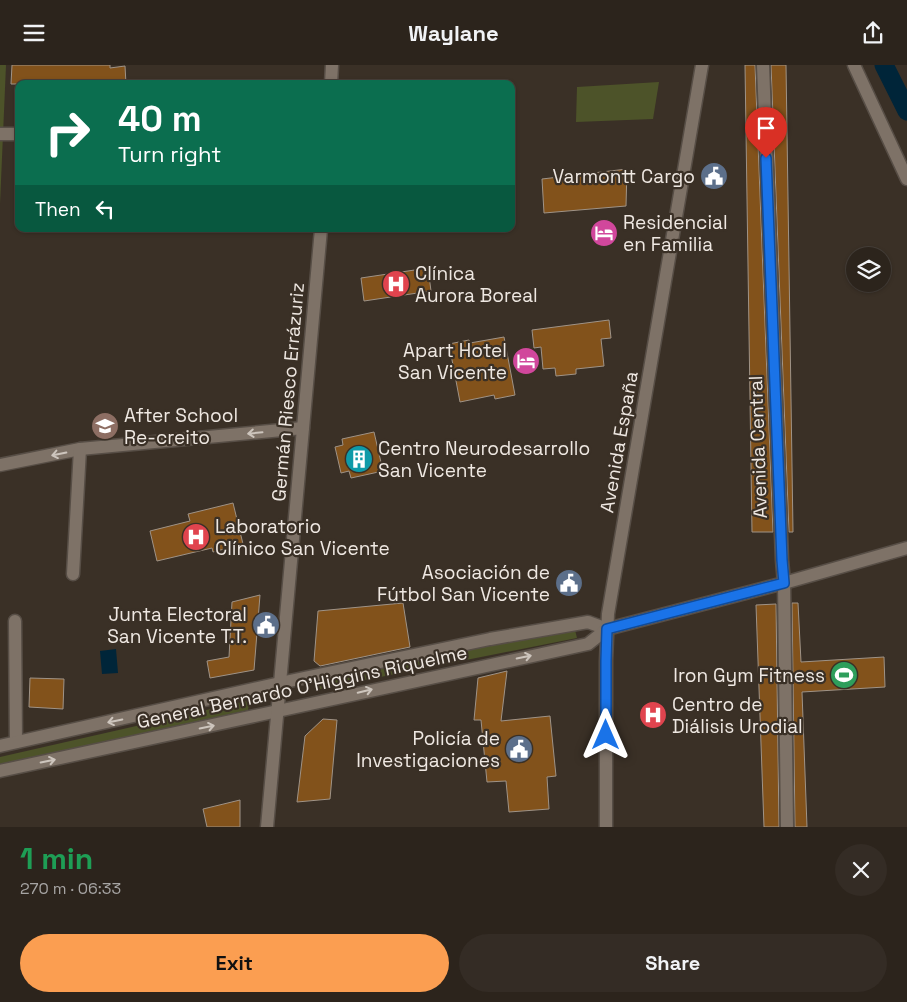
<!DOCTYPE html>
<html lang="en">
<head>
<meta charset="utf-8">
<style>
	body { margin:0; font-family:"Space Grotesk",sans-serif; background:#342c25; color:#f1f3f6; height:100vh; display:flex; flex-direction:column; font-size:19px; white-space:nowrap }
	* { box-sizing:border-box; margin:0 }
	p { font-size:16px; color:#a6a4a3 }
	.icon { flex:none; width:28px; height:28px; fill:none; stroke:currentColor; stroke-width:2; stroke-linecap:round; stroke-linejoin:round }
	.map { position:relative; height:762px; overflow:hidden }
	.panel { display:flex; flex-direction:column; background:#2c241c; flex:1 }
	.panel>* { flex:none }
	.guide { position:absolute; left:15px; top:15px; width:500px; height:152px; border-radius:10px; box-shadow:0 1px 4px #0004,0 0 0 1px #48413b; background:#0b6e4f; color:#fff; overflow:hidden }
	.fabs { position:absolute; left:846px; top:182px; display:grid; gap:10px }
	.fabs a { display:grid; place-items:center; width:45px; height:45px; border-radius:50%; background:#2c241c; box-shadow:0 1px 4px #0004,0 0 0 1px #48413b; font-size:25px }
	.pin { position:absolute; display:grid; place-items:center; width:42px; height:42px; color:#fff; margin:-51px -21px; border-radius:50% 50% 50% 0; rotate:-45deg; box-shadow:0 0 5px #0007 }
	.pin .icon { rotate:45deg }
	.me { position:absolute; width:55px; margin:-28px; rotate:0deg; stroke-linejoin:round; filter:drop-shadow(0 0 4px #0008) }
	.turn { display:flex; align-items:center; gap:18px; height:105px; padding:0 20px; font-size:22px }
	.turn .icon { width:65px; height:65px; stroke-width:2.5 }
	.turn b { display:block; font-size:35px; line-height:42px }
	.then { display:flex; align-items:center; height:48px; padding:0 20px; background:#0003; gap:10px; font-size:19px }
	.round { display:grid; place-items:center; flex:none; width:52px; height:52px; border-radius:26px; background:#342c25 }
	.headline { display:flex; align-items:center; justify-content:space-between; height:85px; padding:0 20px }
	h1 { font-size:30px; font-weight:800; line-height:38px; color:#1e9e55 }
	.primary-button { display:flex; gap:10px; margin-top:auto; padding:10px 20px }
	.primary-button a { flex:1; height:58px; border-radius:30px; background:#fb9e51; color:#111; font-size:20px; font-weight:800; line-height:58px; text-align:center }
	.primary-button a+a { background:#342c25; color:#f1f3f6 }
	header { display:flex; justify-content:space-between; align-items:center; height:65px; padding:0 20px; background:#2c241c; font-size:22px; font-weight:800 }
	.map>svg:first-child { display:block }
	.green { fill:#4d5329 }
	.water { fill:#002539 }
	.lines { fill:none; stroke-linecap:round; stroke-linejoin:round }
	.canal { stroke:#002539; stroke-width:19 }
	.building { fill:#82521b; stroke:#9f9387 }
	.minor-casing { stroke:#574e46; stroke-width:15 }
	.tertiary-casing { stroke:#574e46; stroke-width:15 }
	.secondary-casing { stroke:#574e46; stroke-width:15 }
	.minor { stroke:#7e7267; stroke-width:12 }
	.tertiary { stroke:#7e7267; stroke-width:12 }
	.secondary { stroke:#7e7267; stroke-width:12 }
	.oneway { stroke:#cdc5bd }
	.route-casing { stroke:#114b97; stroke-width:12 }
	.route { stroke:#1a73e8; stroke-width:9 }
	.labels { text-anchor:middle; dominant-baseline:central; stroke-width:4.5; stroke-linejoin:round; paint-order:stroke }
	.poi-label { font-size:19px; fill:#efe8e2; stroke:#3a3026; text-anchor:end }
	.street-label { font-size:19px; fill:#efe8e2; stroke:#3a3026 }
</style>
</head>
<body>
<header><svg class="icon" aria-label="menu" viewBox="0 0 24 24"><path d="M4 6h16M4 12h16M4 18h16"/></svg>Waylane<svg class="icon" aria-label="share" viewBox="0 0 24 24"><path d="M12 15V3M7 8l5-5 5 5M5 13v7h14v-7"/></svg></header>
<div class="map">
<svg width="907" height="762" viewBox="0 0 907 762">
	<rect width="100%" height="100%" fill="#3a3026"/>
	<!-- green -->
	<g class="green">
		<path d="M0,0H6L0,139Z"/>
		<path d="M659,17L653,54L576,57L577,22Z"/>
		<path d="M575,565L577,573L315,625L314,617L458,586Z"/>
		<path d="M246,636L249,639L248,645L0,702V692Z"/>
	</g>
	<!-- water -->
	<path class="water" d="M116,584L118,608L102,609L100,586Z"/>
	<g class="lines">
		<!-- canal -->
		<path class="canal" d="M884,0L907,46"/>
	</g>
	<!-- building -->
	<g class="building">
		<path d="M12,0H110V3L125,1L126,19H11Z"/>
		<path d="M745,0H755L773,467H752Z"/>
		<path d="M771,0H786L793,467H789Z"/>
		<path d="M627,104L626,141L544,148L542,114Z"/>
		<path d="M428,203L431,226L364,236L361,213Z"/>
		<path d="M609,255L611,273L601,274L604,301L576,304V309L556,311L555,303L543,304L541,282L534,283L532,265Z"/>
		<path d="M504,272L515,330L495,334L494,330L460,337L449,279L469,275L470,278Z"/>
		<path d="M374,367L383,406L351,413L349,406L341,408L335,382L343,380L342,374Z"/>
		<path d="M233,438L243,479L213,487L212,483L157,496L150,466L190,456L188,449Z"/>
		<path d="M260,530L254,605L210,613L207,596L229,592L232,537Z"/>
		<path d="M403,538L410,582L320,601L314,596L318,546Z"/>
		<path d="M792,538H798L801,597L884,592L885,622L802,627L807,762H795Z"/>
		<path d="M776,539L779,762H764L756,540Z"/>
		<path d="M507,606L501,656L550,651L556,711L547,712L549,744L509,747L506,716L487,717L481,655H474L478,613Z"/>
		<path d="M30,613L64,614L63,644L29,642Z"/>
		<path d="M323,654L337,655L330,734L297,737L305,671Z"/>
		<path d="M240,735V762H207L203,744Z"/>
	</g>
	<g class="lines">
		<!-- minor casing -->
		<g class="minor-casing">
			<g id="minor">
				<path d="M763,0L782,495L784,518L787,762"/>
				<path d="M0,69H19"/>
				<path d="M0,400L80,384L303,363"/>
				<path d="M73,509L80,384"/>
				<path d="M15,556L16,677"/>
			</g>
		</g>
		<!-- tertiary casing -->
		<g class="tertiary-casing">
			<g id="tertiary">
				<path d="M854,0L907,114"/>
				<path d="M0,681L280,618L490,574L588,557L607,564"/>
				<path d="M0,706C196,665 392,620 588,579L607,564L784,518L907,483"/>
				<path d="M606,762V596L608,549L702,0"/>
			</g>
		</g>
		<!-- secondary casing -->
		<g class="secondary-casing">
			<g id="secondary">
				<path d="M331,19L332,0"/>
				<path d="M267,762L321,164"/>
			</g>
		</g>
		<!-- minor -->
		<use href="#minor" class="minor"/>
		<!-- tertiary -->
		<use href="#tertiary" class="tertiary"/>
		<!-- secondary -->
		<use href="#secondary" class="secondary"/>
	</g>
	<!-- one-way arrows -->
	<defs><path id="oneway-shaft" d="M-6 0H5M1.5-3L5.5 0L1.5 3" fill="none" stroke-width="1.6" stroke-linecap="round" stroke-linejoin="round" transform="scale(1.25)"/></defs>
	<g class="oneway">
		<use href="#oneway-shaft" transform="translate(255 368) rotate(174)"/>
		<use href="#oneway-shaft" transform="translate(59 389) rotate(169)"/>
		<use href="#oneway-shaft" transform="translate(524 592) rotate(-12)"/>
		<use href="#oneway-shaft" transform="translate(365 626) rotate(-13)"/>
		<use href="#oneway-shaft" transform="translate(115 656) rotate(168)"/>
		<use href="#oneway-shaft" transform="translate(207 662) rotate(-12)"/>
		<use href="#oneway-shaft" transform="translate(48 696) rotate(-12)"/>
	</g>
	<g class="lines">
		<!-- route casing -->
		<g class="route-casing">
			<path id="route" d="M606,670V596L607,564L784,518L782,495L766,93"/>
		</g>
		<!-- route -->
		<use href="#route" class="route"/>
	</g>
	<!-- icons -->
	<defs>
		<g id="civic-disc" transform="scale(1.4375)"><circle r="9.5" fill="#5c6f8a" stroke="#3a3026"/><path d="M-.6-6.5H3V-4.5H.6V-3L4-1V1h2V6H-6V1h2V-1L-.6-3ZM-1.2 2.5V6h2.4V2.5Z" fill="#fff"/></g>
		<g id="hotel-disc" transform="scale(1.4375)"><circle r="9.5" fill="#d1479c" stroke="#3a3026"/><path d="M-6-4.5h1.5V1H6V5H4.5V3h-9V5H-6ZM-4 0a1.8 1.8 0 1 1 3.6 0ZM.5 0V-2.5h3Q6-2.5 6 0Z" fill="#fff"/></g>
		<g id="hospital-disc" transform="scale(1.4375)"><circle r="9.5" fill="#e0444e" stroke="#3a3026"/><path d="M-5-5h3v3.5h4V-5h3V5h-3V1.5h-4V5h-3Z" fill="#fff"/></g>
		<g id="school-disc" transform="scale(1.4375)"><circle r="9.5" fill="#8d6e63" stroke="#3a3026"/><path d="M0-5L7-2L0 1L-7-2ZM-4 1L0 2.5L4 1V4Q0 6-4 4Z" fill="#fff"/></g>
		<g id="building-disc" transform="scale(1.4375)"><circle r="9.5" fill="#0f9aa8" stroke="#3a3026"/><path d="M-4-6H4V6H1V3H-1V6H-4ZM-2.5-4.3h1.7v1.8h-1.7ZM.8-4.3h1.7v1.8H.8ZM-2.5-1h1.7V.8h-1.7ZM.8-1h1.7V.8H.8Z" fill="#fff"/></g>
		<g id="stadium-disc" transform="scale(1.4375)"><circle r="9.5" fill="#2e9e5b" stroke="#3a3026"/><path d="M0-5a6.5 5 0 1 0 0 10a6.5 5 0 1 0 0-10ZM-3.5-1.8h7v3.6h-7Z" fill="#fff"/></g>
	</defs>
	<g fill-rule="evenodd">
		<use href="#civic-disc" x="714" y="111"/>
		<use href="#hotel-disc" x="604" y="168"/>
		<use href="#hospital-disc" x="396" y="219"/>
		<use href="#hotel-disc" x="526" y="296"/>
		<use href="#school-disc" x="105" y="361"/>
		<use href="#building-disc" x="359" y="394"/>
		<use href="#hospital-disc" x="196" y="472"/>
		<use href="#civic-disc" x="569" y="518"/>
		<use href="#civic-disc" x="266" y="560"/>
		<use href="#stadium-disc" x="844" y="610"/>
		<use href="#hospital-disc" x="653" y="650"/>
		<use href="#civic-disc" x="519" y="684"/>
	</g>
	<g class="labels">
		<!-- poi labels -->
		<g class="poi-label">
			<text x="695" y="111">Varmontt Cargo</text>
			<text x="623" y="157" text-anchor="start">Residencial<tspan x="623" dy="22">en Familia</tspan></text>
			<text x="415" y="208" text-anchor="start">Clínica<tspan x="415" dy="22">Aurora Boreal</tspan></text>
			<text x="507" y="285">Apart Hotel<tspan x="507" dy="22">San Vicente</tspan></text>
			<text x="124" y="350" text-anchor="start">After School<tspan x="124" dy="22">Re-creito</tspan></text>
			<text x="378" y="383" text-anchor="start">Centro Neurodesarrollo<tspan x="378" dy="22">San Vicente</tspan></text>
			<text x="215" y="461" text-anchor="start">Laboratorio<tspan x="215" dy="22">Clínico San Vicente</tspan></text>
			<text x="550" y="507">Asociación de<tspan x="550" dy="22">Fútbol San Vicente</tspan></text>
			<text x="247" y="549">Junta Electoral<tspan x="247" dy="22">San Vicente T.T.</tspan></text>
			<text x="825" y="610">Iron Gym Fitness</text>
			<text x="672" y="639" text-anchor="start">Centro de<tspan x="672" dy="22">Diálisis Urodial</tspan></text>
			<text x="500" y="673">Policía de<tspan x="500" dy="22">Investigaciones</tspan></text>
		</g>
		<!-- street labels -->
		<g class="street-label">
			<text transform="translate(288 327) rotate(-85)">Germán Riesco Errázuriz</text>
			<text transform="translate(619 377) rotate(-80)">Avenida España</text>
			<text transform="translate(758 382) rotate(-92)">Avenida Central</text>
			<text transform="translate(302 622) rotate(-12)">General Bernardo O'Higgins Riquelme</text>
		</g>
	</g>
</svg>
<div class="fabs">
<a><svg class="icon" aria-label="layers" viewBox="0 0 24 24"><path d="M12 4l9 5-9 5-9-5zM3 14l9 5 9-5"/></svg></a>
</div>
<div class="pin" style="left:766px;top:93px;background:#d93025"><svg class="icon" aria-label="arrive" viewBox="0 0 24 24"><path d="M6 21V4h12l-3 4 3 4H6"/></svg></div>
<svg class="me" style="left:606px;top:670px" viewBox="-20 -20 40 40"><path d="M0-17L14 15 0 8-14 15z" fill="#1a73e8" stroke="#fff" stroke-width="4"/></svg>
<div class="guide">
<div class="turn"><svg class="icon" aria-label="right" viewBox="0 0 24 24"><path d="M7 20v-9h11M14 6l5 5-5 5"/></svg><div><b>40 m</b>Turn right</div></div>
<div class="then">Then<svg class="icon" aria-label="left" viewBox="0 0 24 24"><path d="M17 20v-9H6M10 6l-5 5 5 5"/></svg></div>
</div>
</div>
<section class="panel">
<div class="headline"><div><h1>1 min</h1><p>270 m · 06:33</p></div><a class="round"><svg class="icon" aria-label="close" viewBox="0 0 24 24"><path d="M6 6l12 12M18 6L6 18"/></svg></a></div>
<div class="primary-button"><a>Exit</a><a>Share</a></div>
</section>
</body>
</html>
